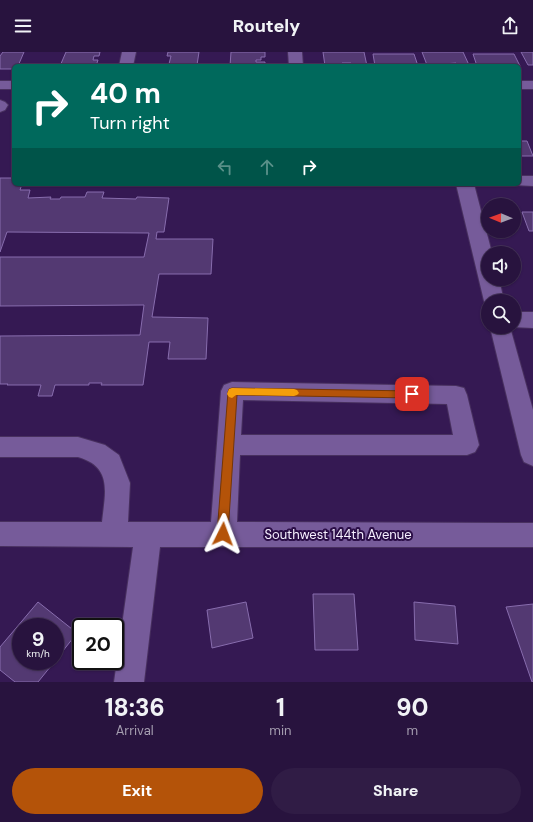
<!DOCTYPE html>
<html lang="en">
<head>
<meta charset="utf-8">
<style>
	body { margin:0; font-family:"DM Sans",sans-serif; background:#301c45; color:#f1f3f6; height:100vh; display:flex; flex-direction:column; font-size:15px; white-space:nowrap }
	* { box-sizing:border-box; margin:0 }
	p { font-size:13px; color:#a59eb0 }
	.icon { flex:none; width:22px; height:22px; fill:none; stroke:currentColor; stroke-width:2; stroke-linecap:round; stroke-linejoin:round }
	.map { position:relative; height:630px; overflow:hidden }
	.details { display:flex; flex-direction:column; background:#28133e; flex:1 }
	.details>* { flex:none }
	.top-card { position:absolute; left:12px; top:12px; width:509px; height:122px; border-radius:6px; box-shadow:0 1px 3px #0004,0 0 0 1px #443258; background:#00695c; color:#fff; overflow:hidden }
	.needle { width:26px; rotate:271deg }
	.fabs { position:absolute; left:481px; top:146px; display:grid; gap:8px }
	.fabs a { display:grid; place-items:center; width:40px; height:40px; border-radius:50%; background:#28133e; box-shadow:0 1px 3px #0004,0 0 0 1px #443258; font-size:20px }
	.speed { position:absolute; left:12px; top:566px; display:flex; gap:8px; font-size:20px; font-weight:700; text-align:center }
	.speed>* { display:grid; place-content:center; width:52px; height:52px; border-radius:50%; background:#28133e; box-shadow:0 1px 3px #0004,0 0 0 1px #443258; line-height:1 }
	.speed small { font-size:10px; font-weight:400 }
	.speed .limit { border:2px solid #111; border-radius:6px; background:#fff; color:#111 }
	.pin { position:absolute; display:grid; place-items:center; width:34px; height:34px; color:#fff; margin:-17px; border-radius:8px; box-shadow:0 2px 6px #0006 }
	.me { position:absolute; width:44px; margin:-22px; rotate:3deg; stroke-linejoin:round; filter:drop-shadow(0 0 3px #0008) }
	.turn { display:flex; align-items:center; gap:14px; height:84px; padding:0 12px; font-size:18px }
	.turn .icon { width:52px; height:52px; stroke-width:2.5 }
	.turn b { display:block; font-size:28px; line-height:34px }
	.lanes { display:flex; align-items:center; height:38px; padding:0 12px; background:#0003; justify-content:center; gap:20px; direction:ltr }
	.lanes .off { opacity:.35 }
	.eta { display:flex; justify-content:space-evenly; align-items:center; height:68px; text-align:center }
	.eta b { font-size:24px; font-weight:800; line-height:28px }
	.primary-button { display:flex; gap:8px; margin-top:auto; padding:8px 12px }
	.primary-button a { flex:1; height:46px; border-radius:24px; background:#b45309; color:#fff; font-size:16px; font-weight:800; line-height:46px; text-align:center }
	.primary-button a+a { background:#301c45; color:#f1f3f6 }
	header { display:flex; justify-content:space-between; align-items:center; height:52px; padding:0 12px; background:#28133e; font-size:18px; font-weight:800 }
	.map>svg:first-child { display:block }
	.building { fill:#533972; stroke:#886dae }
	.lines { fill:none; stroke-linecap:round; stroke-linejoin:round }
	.minor-casing { stroke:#48305f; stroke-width:2 }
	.minor { fill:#765b9a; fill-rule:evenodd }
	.route { fill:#b45309; stroke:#753606 }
	.slow { fill:#f59e0b }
	.labels { text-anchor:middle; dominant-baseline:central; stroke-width:4; stroke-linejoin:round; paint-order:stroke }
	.street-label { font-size:13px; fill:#f6f0ff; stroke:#2b0e47 }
</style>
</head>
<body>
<header><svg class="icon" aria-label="menu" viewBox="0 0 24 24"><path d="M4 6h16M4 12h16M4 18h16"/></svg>Routely<svg class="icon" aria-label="share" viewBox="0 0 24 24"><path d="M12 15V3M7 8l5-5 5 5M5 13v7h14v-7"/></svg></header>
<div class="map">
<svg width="533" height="630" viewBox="0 0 533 630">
	<rect width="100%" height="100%" fill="#351953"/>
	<!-- building -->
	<g class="building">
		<path d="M3,0H24L18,14H14V17H0V4Z"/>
		<path d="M66,0H100L99,4H94L93,8H98L96,14H60Z"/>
		<path d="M168,0H199L197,13L169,12L171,4H167Z"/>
		<path d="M231,0H265V5H261V8H256V10H265V14H230Z"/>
		<path d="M323,0H364L367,14H351V11H342L343,14H325Z"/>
		<path d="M422,0H463L469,13L457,14L456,11L444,12L445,14L427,13Z"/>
		<path d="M521,0H533V13H528Z"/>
		<path d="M373,2H414L418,14L400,12L401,14H375Z"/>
		<path d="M473,2H514L520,14H477Z"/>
		<path d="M519,89H527L533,104H519Z"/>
		<path d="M0,126H14V132H22L20,138H30L28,146L51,145L50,147H60L61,145H85L87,140H104L102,146L136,147L137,145L169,146L164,180H157L156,187H213L211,222H159L152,265L208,266L206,307H168L170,290H149L143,333H101L102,331H89V333H55L52,344H38L41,333H7L8,332H0V284L140,283L144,253L0,254V205H144L149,181L7,180L0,200Z"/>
		<path d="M522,160H533V179H529Z"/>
		<path d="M313,542H354L358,598H315Z"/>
		<path d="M38,550L77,581L55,609V575H21V609H55L38,630H15L0,618V595Z"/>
		<path d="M246,550L253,586L212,596L207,558Z"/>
		<path d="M414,550L455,554L458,592L415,588Z"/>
		<path d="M533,552V630H532L506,555Z"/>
	</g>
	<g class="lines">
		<!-- minor casing -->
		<g class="minor-casing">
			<g id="minor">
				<path d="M122,0H136L133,14H119Z"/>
				<path d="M288,0H302L303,14H289Z"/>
				<rect x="0" y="29" width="14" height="8"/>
				<rect x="519" y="29" width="14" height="8"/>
				<path d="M0,48L5,50L8,53L5,58L0,60Z"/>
				<path d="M519,124H533V134L513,133L519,132Z"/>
				<path d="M456,132H474L492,201H488V227H499L504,249H488V255L484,249Z"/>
				<path d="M514,260H533V276L512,275H514Z"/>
				<path d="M490,275H510L533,358V414L524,410L521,403Z"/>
				<path d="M232,330L456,334L464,336L467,343L479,393L475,400L467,403H240L237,470L533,471V495H160L144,630H114L133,495L0,494V470H102C105,441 113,415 78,405H0V385H78L105,393L119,403L130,431L128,470H211L221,339L224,333ZM243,348L447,352L453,383H241Z"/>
			</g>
		</g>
		<!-- minor -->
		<use href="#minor" class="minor"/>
	</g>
	<!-- route -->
	<path class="route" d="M232,336L412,339L415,340L416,342L415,345L412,346L237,343L228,482L227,486L223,487L219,486L217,482L228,340L229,337Z"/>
	<!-- slow -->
	<path class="slow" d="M232,336L294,337L297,338L299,341L297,343L294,344L236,343L232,346L229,345L227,342L229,337Z"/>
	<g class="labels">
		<!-- street labels -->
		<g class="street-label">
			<text x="338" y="482">Southwest 144th Avenue</text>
		</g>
	</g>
</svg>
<div class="fabs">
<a><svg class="needle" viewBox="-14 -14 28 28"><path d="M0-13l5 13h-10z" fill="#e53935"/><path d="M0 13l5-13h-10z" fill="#a59eb0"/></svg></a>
<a><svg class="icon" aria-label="sound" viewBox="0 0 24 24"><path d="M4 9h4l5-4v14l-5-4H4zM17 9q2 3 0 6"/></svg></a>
<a><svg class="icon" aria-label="search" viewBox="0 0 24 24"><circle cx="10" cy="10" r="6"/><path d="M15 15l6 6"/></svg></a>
</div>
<div class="speed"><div>9<small>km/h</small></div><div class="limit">20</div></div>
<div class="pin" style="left:412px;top:342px;background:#d93025"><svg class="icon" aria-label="arrive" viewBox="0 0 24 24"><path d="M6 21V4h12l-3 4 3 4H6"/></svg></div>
<svg class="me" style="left:223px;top:482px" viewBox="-20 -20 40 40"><path d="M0-17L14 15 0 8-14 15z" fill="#b45309" stroke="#fff" stroke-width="4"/></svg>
<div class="top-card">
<div class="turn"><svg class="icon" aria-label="right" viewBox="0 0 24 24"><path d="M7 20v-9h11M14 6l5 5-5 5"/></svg><div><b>40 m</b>Turn right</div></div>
<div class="lanes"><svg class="icon off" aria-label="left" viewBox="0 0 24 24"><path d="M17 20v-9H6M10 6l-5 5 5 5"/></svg><svg class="icon off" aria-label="ahead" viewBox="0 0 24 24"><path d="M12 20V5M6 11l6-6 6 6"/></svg><svg class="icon" aria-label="right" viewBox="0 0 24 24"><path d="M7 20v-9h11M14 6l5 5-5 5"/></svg></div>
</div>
</div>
<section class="details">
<div class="eta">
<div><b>18:36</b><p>Arrival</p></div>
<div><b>1</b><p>min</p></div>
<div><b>90</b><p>m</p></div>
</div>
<div class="primary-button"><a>Exit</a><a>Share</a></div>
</section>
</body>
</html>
